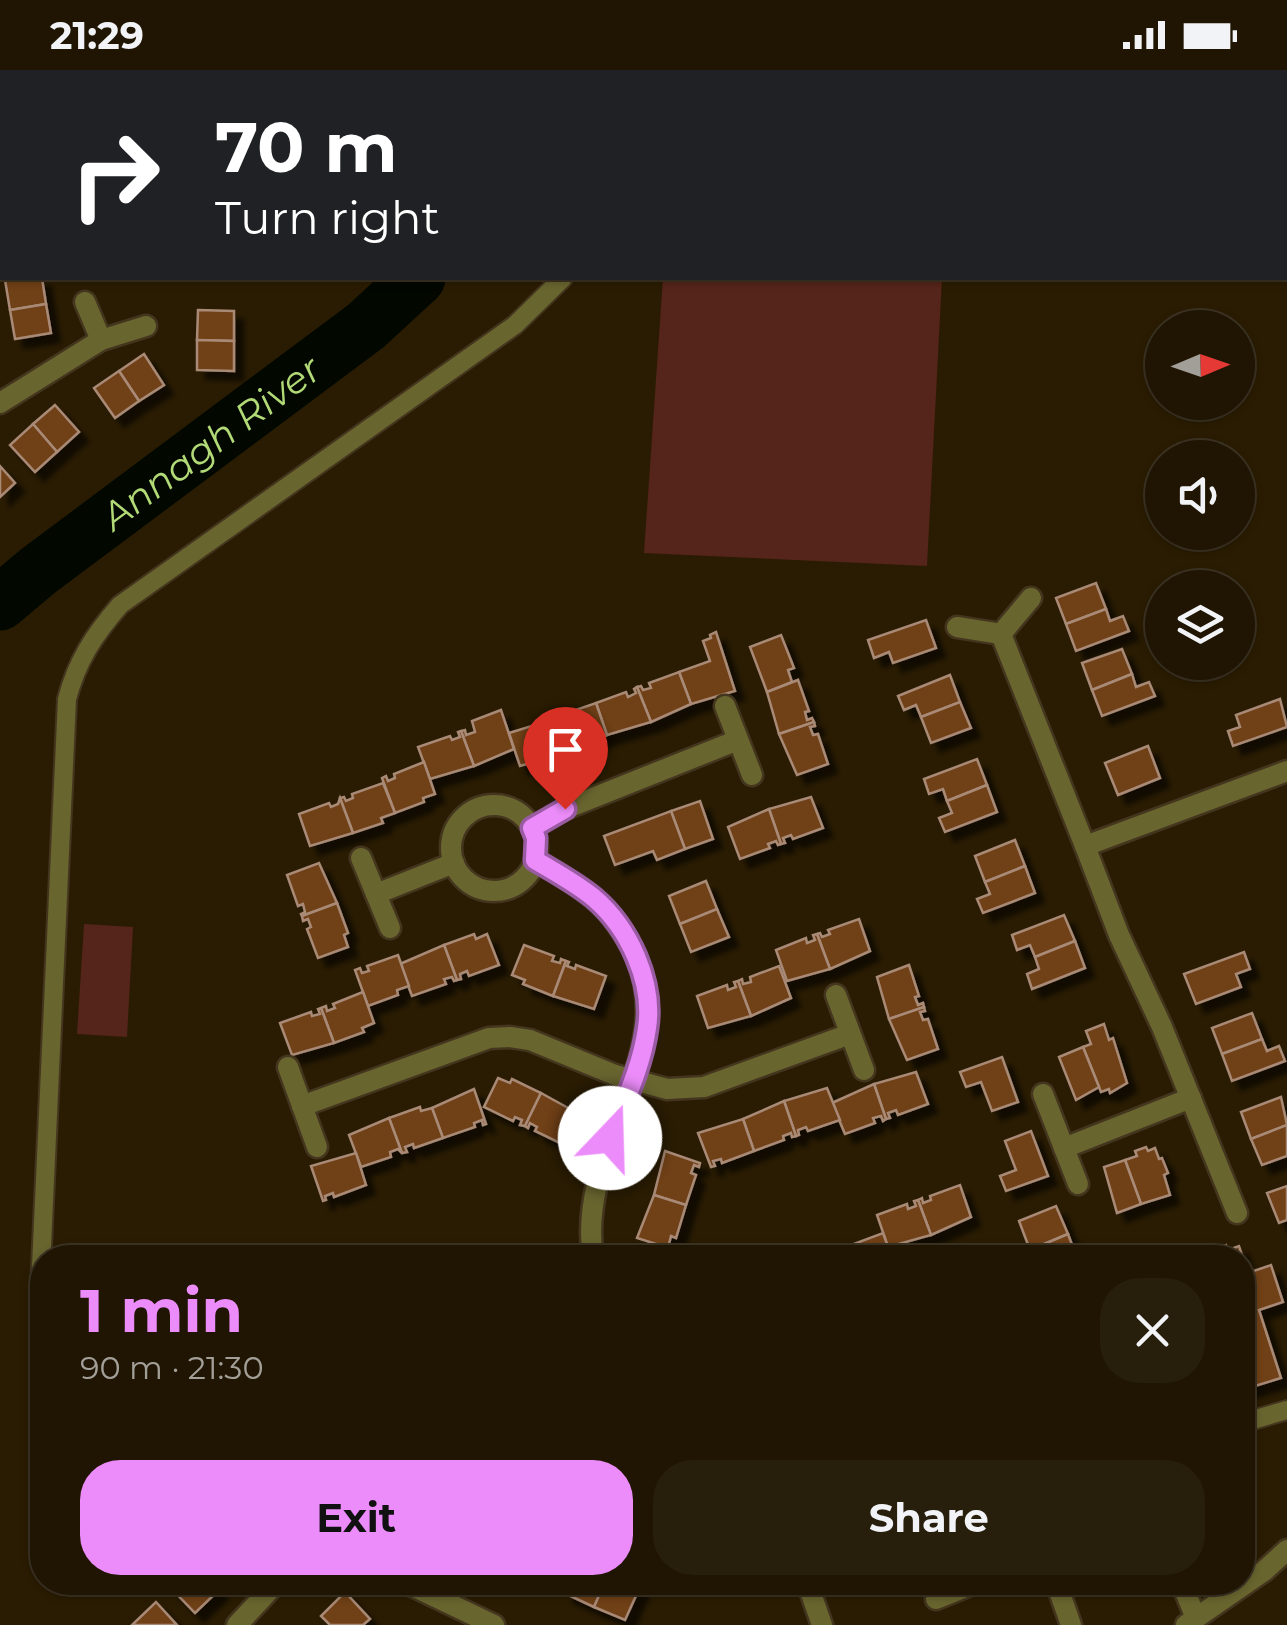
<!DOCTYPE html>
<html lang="en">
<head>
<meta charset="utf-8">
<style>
	body { margin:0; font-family:Montserrat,sans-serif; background:#281e0c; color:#f1f3f6; height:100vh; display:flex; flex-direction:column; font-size:38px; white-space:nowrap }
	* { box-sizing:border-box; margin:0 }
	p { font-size:32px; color:#a29f99 }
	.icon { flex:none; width:55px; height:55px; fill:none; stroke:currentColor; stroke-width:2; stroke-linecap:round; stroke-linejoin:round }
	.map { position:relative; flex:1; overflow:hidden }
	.panel { position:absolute; left:30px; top:1175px; width:1225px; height:350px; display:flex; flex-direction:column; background:#201502; border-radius:40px; box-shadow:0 2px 8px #0004,0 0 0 2px #3d3424 }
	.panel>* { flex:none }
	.guide { position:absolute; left:0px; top:0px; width:1288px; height:210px; box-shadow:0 2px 8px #0004,0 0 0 2px #3d3424; background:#202124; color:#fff; overflow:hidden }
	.needle { width:65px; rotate:88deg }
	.fabs { position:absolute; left:1145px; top:240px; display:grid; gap:20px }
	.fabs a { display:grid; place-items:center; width:110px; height:110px; border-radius:50%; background:#201502; box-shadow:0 2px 8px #0004,0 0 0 2px #3d3424; font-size:50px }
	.pin { position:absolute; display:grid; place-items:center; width:85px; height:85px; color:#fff; margin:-102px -42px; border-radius:50% 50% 50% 0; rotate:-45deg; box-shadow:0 0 10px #0007 }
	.pin .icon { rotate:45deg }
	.me { position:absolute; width:110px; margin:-55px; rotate:21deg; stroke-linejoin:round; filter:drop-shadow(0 0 8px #0008) }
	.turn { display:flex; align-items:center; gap:35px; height:210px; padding:0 50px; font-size:45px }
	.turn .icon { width:130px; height:130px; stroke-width:2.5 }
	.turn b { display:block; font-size:70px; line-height:85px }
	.round { display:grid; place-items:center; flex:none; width:105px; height:105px; border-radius:40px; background:#281e0c }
	.overview { display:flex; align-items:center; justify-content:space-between; height:170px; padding:0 50px }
	h1 { font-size:60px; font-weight:700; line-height:75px; color:#ec8cfa }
	.action { display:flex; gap:20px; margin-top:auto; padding:20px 50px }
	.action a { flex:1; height:115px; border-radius:40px; background:#ec8cfa; color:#111; font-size:40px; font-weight:700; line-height:115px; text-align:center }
	.action a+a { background:#281e0c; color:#f1f3f6 }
	.status { display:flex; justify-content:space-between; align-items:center; height:70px; padding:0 50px; background:#201502; direction:ltr }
	.status svg { height:28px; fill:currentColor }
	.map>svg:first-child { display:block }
	.green { fill:#55241a }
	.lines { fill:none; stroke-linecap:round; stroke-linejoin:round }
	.river { stroke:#020800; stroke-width:55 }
	.building { fill:#704019; stroke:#a88a76; stroke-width:2.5; filter:url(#shadow) }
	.lane-casing { stroke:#44361e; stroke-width:22 }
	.street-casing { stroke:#44361e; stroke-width:25 }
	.highway-casing { stroke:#44361e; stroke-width:35 }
	.lane { stroke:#69652f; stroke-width:18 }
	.street { stroke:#69652f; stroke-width:20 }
	.highway { stroke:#d5c720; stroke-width:30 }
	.route-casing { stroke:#995ba2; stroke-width:25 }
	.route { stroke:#ec8cfa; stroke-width:18 }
	.labels { text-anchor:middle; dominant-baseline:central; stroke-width:9; stroke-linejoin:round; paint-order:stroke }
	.water-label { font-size:38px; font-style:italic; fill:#b2db77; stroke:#201200 }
</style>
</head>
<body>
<div class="status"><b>21:29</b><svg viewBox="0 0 49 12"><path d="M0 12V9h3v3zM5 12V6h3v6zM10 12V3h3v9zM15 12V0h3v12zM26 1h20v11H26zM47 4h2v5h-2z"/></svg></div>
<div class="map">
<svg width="1287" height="1555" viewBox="0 0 1287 1555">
	<defs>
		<filter id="shadow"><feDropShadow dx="9" dy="9" stdDeviation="2.5" flood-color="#0009"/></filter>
	</defs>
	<rect width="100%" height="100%" fill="#2a1c02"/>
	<!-- green -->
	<g class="green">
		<path d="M663,208H942L927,496L644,483Z"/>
		<path d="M84,854L133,857L127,967L77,964Z"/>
	</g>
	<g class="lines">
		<!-- river -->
		<g class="river">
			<path d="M588,2L590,0"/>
			<path id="s1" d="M0,533L38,501L366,256L418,208"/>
		</g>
	</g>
	<!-- building -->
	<g class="building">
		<path d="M493,0H530L532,2H495Z"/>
		<path d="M20,208H42L46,234L10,240L5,210Z"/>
		<path d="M46,234L51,263L15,269L10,240Z"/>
		<path d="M198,240L234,241V271L197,270Z"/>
		<path d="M197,270L234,271V301L197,300Z"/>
		<path d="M144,284L164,315L139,331L119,301Z"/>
		<path d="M119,301L139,331L115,348L94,318Z"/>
		<path d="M55,335L79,362L57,382L33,354Z"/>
		<path d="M33,354L57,382L35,402L10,375Z"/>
		<path d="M0,396L15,413L0,427Z"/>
		<path d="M1096,513L1106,539L1066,554L1056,528Z"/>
		<path d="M1106,539L1110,551L1123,546L1129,561L1076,581L1066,554Z"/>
		<path d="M926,550L936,578L893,593L889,582L874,588L868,570Z"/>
		<path d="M716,562L735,621L691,634L679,602L710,591L703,571L711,568L710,565Z"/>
		<path d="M781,565L794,598L788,600L792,612L767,622L750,577Z"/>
		<path d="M1122,579L1132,604L1092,620L1082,593Z"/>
		<path d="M679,602L691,634L651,652L637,617L641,616L643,620L651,618L649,613Z"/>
		<path d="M1132,604L1136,617L1149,612L1155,626L1102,646L1092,620Z"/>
		<path d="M950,605L960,632L921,647L916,635L904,640L898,626Z"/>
		<path d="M798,610L809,641L805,642L807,650L812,648L814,652L779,664L767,622Z"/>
		<path d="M637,617L651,652L607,665L596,633L626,622L628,627L636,623L634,619Z"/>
		<path d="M1280,629L1287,657L1233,676L1228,661L1240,657L1236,645Z"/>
		<path d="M960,632L971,658L931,673L921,647Z"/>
		<path d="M596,633L607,665L565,683L553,648L556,647L557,652L566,649L564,644Z"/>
		<path d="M501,640L514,679L474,696L461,661L465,660L466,665L475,662L472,651Z"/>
		<path d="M553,648L565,683L520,696L509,663L541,653L542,657L551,654L549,649Z"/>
		<path d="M814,652L815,656L810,657L813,665L818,664L828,694L797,705L779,664Z"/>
		<path d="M461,661L474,696L430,709L418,677L450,666L452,670L460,667L458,662Z"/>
		<path d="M1148,676L1160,708L1118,725L1105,693Z"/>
		<path d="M977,689L987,715L947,731L943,719L929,724L924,709Z"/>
		<path d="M424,692L435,724L423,728L424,732L395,743L382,708L386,706L388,711L395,708L394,704Z"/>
		<path d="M383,713L395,743L381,748L383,753L353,763L340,728L344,727L346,731L353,728L352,724Z"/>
		<path d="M987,715L997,742L945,762L939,748L952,743L947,731Z"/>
		<path d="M811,727L823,758L793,769L791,765L783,768L785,773L781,774L769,739Z"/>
		<path d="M340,728L353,763L310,776L299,744L329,733L331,737L338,734Z"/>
		<path d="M700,731L713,769L685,779L671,741Z"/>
		<path d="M769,739L781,774L778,775L776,771L768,774L770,778L740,789L728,757Z"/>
		<path d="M671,741L685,779L657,790L653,781L615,795L604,766Z"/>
		<path d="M1015,770L1025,796L985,812L975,786Z"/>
		<path d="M319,793L337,833L302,846L301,844L305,842L303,834L298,836L287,805Z"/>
		<path d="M1025,796L1035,823L983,843L977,829L990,824L985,812Z"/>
		<path d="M706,811L717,839L680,854L669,826Z"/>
		<path d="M337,833L348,863L344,865L348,877L318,888L307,859L311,857L308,849L303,851L302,846Z"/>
		<path d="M717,839L729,867L691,882L680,854Z"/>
		<path d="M1064,845L1075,871L1035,887L1030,875L1017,880L1012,865Z"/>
		<path d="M859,849L870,881L830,899L817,864L820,863L822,867L830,864L828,860Z"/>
		<path d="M474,864L476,869L487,864L499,895L469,906L467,901L460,904L461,909L457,910L444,875Z"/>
		<path d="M817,864L830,899L787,911L776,880L806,868L807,873L815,870L813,865Z"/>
		<path d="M1075,871L1085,898L1032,919L1027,904L1039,899L1035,887Z"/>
		<path d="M444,875L457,910L454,911L452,907L444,909L446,914L412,926L400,894Z"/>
		<path d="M524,875L554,886L552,891L560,893L561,889L566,891L553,926L523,914L525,910L512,905Z"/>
		<path d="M1244,882L1250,899L1236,904L1241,917L1196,934L1184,904Z"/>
		<path d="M398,885L409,916L397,920L398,925L368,936L355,900L360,898L362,903L369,901L367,896Z"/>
		<path d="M566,891L569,892L567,896L575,899L576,895L606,906L594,939L553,926Z"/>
		<path d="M909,895L919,926L915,927L918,935L923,933L924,937L889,949L877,907Z"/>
		<path d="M779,896L791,928L751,946L738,911L742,909L743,914L751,912L750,907Z"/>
		<path d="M738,911L751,946L708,958L697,926L727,915L728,920L736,917L734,912Z"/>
		<path d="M363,922L374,953L362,958L364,962L334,973L321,938L326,936L327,941L335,938L333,934Z"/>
		<path d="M924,937L925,941L920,942L923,950L928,949L938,979L907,990L889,949Z"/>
		<path d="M321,938L334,973L292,985L280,953L311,942L312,946L320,944L318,939Z"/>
		<path d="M1252,943L1262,969L1222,984L1212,958Z"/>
		<path d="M1104,954L1109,970L1113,968L1127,1013L1110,1023L1109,1019L1101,1022L1083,977L1091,974L1086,961Z"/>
		<path d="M1262,969L1267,981L1279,976L1285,991L1232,1011L1222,984Z"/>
		<path d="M1083,977L1099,1017L1076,1030L1059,987Z"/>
		<path d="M1002,987L1018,1032L992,1041L981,1012L966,1017L960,1002Z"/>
		<path d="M916,1002L928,1034L898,1045L896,1040L888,1043L890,1048L886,1049L874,1014Z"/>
		<path d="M498,1008L510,1013L512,1009L541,1023L525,1056L520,1055L522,1050L515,1047L513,1051L484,1037Z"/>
		<path d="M874,1014L886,1049L883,1051L881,1046L873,1048L875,1053L845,1064L832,1033Z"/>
		<path d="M827,1018L840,1050L808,1061L806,1057L798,1060L799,1065L796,1066L784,1031Z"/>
		<path d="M474,1019L486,1054L483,1055L482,1050L474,1053L475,1057L443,1068L432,1038Z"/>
		<path d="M541,1023L579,1044L564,1075L535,1061L537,1057L530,1053L528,1058L525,1056Z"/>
		<path d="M1281,1027L1287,1055L1251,1069L1241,1042Z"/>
		<path d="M784,1031L796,1066L792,1067L791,1063L783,1066L784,1070L754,1081L743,1049Z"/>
		<path d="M420,1037L421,1041L432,1038L443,1068L414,1078L413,1074L405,1077L407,1082L402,1083L389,1048Z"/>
		<path d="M389,1048L402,1083L398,1079L390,1082L391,1087L361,1097L349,1065Z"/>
		<path d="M743,1049L754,1081L722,1093L721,1089L713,1091L715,1096L711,1097L698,1063Z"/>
		<path d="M1287,1055V1086L1262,1095L1251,1069Z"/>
		<path d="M1031,1061L1048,1106L1006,1121L1000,1106L1016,1100L1005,1071Z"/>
		<path d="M1146,1077L1148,1081L1155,1078L1159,1089L1162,1088L1168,1103L1164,1105L1170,1125L1141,1134L1125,1090L1137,1086L1135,1081Z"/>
		<path d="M665,1081L700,1093L699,1097L694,1095L691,1103L696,1105L686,1135L654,1125Z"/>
		<path d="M356,1083L366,1115L334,1127L333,1123L325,1126L326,1130L323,1131L311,1096Z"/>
		<path d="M1125,1090L1141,1134L1117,1143L1104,1097Z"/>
		<path d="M960,1115L971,1147L931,1165L918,1130L922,1128L923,1133L931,1130L930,1126Z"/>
		<path d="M1287,1116V1150L1279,1153L1267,1123Z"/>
		<path d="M654,1125L686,1135L676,1168L671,1166L669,1174L674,1176L672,1179L637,1168Z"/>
		<path d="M918,1130L931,1165L888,1177L877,1145L907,1134L908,1139L916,1136L914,1131Z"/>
		<path d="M1056,1136L1068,1164L1030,1180L1019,1151Z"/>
		<path d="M883,1163L892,1188H843L840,1179L843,1178L845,1183L852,1180L851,1175Z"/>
		<path d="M1068,1164L1077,1188H1034L1030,1180Z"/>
		<path d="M1226,1175L1228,1180L1239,1176L1248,1203L1271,1195L1283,1232L1259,1240L1281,1308L1242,1320V1188H1201L1204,1186L1203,1183Z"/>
		<path d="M173,1512H212L219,1520L195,1543L169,1516Z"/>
		<path d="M568,1512H605L594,1537L564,1523Z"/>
		<path d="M605,1512H630L640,1517L625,1550L594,1537Z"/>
		<path d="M345,1522L370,1549L363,1555H330L321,1546Z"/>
		<path d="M156,1532L177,1555H132Z"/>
	</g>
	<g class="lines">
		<!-- lane casing -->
		<g class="lane-casing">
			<g id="lane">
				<path d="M679,2L680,0"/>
				<path d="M1206,2L1207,0"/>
				<path d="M40,1219L67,629C77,591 94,565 120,535L515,255L563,208"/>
				<path d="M1242,1353L1287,1340"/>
			</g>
		</g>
		<!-- street casing -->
		<g class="street-casing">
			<g id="street">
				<path d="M420,0L421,2"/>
				<path d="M85,232L101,270"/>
				<path d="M0,333L101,270L146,256"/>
				<path d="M957,557L1001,564L1031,528"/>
				<path d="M1001,564L1085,776L1287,701"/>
				<path d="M725,636L752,705"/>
				<circle cx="494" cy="778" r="43"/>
				<path d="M532,758L565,739L738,670"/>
				<path d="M1085,776L1119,865L1162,957L1237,1143"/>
				<path d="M361,788L390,858"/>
				<path d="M535,790C555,802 576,813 593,828C610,841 621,858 631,876C687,982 575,1073 593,1188"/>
				<path d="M376,824L454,793"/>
				<path d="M836,925L864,1000"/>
				<path d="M288,997L317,1077"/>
				<path d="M1043,1024L1078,1114"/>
				<path d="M302,1036L489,968L510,967L530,970L615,1005L667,1019L704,1017L850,964"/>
				<path d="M1064,1078L1191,1028"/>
				<path d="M937,1187V1188"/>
				<path d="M404,1512L494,1555"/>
				<path d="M807,1512L822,1555"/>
				<path d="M1056,1512L1071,1555"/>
				<path d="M1181,1512L1196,1548"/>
				<path d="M936,1529L978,1512"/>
				<path d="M237,1555L277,1512"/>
				<path d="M1186,1555L1264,1501L1287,1480"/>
			</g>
		</g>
		<!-- highway casing -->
		<g class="highway-casing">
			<g id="highway">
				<path d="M335,2L340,0"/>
				<path d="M0,162L2,160"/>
			</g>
		</g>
		<!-- lane -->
		<use href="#lane" class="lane"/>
		<!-- street -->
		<use href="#street" class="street"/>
		<!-- highway -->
		<use href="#highway" class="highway"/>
	</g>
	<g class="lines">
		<!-- route casing -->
		<g class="route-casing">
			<path id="route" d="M565,739L532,758L536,768L535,790C555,802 576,813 594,828C629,858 654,912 647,958C642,996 624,1033 610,1068"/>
		</g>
		<!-- route -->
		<use href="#route" class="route"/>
	</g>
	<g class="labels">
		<!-- water labels -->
		<g class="water-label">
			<text stroke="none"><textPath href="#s1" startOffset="265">Annagh River</textPath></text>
		</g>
	</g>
</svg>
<div class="fabs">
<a><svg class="needle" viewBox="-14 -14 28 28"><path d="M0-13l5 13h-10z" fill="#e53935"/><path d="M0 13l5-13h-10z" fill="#a29f99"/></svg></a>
<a><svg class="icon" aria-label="sound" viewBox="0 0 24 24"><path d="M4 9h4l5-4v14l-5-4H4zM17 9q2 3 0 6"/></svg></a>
<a><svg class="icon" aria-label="layers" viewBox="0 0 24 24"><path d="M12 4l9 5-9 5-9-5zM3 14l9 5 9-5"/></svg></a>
</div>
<div class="pin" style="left:565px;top:739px;background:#d93025"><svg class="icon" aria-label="arrive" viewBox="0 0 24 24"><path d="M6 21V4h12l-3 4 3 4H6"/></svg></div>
<svg class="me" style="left:610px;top:1068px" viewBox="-20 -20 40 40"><circle r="19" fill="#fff"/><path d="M0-13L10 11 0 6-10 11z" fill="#ec8cfa"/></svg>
<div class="guide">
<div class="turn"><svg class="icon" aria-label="right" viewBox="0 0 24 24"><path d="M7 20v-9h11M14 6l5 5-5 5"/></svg><div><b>70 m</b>Turn right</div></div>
</div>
<section class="panel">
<div class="overview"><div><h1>1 min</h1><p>90 m · 21:30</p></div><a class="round"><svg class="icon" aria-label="close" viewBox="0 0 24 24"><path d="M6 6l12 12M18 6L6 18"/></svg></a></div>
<div class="action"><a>Exit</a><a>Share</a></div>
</section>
</div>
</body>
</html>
